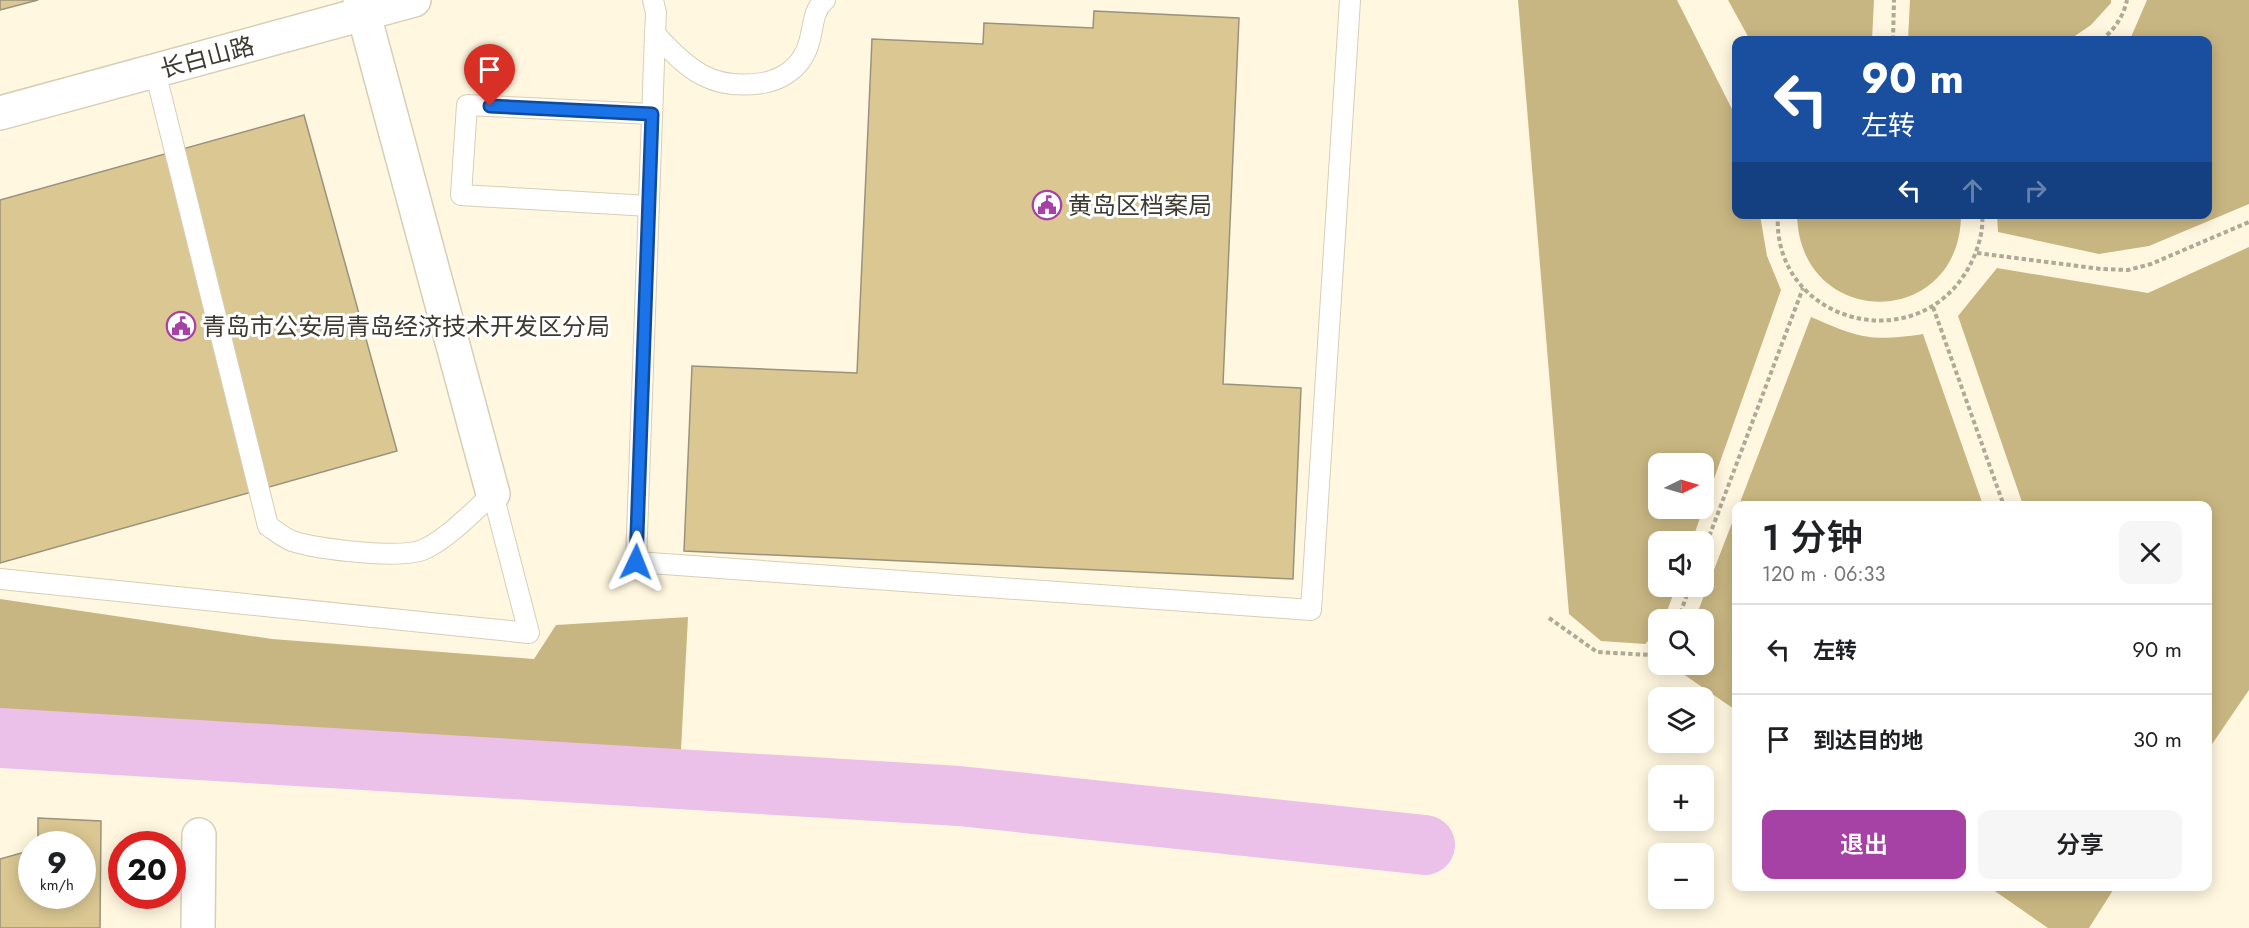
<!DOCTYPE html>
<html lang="zh">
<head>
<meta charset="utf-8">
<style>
	body { margin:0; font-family:Jost,"Noto Sans SC",sans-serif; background:#f6f6f6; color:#202124; height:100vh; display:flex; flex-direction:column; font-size:22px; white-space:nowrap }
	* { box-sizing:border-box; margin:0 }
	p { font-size:20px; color:#757577 }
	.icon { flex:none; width:33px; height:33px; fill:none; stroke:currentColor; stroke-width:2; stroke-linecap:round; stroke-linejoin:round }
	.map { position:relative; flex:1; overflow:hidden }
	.panel { position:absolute; left:1732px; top:501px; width:480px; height:390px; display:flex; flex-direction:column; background:#fff; border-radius:12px; box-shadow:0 3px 15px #0003 }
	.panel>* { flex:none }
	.hud { position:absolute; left:1732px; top:36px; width:480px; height:183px; border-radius:12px; box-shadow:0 3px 15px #0003; background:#1a4fa0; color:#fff; overflow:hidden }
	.needle { width:39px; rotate:85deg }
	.buttons { position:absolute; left:1648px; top:453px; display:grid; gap:12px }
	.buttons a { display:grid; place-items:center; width:66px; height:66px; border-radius:12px; background:#fff; box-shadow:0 3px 15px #0003; font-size:30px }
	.speed { position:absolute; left:18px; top:831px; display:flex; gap:12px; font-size:30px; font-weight:700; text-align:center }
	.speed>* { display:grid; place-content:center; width:78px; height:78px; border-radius:50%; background:#fff; box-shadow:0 3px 15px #0003; line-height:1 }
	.speed small { font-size:15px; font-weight:400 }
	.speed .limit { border:9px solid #d22; background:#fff; color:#111 }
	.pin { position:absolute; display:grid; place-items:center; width:51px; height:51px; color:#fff; margin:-62px -26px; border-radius:50% 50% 50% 0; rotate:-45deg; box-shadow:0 0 6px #0007 }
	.pin .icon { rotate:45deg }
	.me { position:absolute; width:66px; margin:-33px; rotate:2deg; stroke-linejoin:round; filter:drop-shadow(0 0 4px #0008) }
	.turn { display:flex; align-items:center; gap:21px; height:126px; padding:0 30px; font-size:27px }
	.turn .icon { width:78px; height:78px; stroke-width:2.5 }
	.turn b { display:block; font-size:42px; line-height:51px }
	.lanes { display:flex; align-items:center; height:57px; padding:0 30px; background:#0003; justify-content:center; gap:30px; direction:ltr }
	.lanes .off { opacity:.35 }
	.round { display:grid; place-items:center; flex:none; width:63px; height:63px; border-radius:12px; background:#f6f6f6 }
	.summary { display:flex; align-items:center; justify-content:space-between; height:102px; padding:0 30px }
	h1 { font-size:36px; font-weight:600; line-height:45px }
	.action { display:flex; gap:12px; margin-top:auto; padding:12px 30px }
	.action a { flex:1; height:69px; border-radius:12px; background:#a641a5; color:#fff; font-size:24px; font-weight:600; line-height:69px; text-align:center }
	.action a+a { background:#f6f6f6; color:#202124 }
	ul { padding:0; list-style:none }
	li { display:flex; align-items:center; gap:18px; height:90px; padding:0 30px; border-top:2px solid #e0e0e0 }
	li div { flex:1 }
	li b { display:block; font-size:22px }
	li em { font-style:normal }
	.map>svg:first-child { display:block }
	.forest { fill:#c8b682 }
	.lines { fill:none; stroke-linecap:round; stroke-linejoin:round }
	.river { stroke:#ecc1e9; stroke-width:60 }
	.building { fill:#dac792; stroke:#9a927d; stroke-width:1.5 }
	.lane-casing { stroke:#d6ceb7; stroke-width:22 }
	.street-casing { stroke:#d6ceb7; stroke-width:36 }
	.path { stroke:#afa997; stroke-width:4; stroke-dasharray:4.5 3; stroke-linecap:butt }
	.lane { stroke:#fff; stroke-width:20 }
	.street { stroke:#fff; stroke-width:33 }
	.route-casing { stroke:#114b97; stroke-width:15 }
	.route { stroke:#1a73e8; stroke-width:10 }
	.labels { text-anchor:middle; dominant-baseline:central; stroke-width:6; stroke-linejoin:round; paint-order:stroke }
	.street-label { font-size:24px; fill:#3d3a30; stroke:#fff }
	.poi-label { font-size:24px; fill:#3d3a30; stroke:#fff; text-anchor:start }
</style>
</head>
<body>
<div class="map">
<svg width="2249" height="928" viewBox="0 0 2249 928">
	<rect width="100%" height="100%" fill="#fff7df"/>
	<!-- forest -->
	<g class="forest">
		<path d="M1518,0H1677L1737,119V214L1760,215L1767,256L1781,290L1704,507V464H1659V508L1703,509L1692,541L1659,542V586L1676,587L1664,619L1659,620V630L1645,644L1601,641L1569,614Z"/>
		<path d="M1728,0H1874L1872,40H1750Z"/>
		<path d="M1910,0H2111V3L2091,25L2069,40H1908Z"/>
		<path d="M2147,0H2249V204L2149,246L2099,254L1998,232L1997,215L2208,214V40H2127L2131,37Z"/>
		<path d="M1797,215H1961C1960,330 1800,331 1797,215Z"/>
		<path d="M2249,247V690L2208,750V506L2023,505L1958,316L1997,268L2148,293Z"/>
		<path d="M1811,317C1859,338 1871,342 1923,334L1983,505H1739Z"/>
		<path d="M1737,510V711L1670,665L1704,664V620L1695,619Z"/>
		<path d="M0,599L272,639L534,659L556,625L688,617L680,769L0,729Z"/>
		<path d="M1989,887H2115L2089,928H2048Z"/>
	</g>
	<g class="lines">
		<!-- river -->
		<path class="river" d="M0,738L959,796L1425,845"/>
	</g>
	<!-- building -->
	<g class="building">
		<path d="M0,0H38L0,10Z"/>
		<path d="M1094,11L1239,18L1223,384L1301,388L1293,579L684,551L692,366L857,373L872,39L983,44L984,23L1093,28Z"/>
		<path d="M304,115L397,451L0,563V200Z"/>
		<path d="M38,818L101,821L100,928H0V859L32,850V896H82V844H38Z"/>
	</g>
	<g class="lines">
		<!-- lane casing -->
		<g class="lane-casing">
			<g id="lane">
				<path d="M653,0L656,13L655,34L636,562L1311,610L1350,0"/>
				<path d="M655,34C689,70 711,91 763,83C780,80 796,70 804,55C815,38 809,13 825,0"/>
				<path d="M649,206L461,195L467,105L652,114"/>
				<path d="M0,579L529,633L493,494C471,513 451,536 425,549C402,560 317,549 292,541C284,538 276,531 268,526L155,71"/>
			</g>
		</g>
		<!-- street casing -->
		<g class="street-casing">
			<g id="street">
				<path d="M360,0L493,494"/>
				<path d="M0,113L414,0"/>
				<path d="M198,928L199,835"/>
			</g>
		</g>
		<!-- path -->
		<g class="path">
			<path d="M1893,40L1894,0"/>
			<path d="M2101,40C2114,31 2124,15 2127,0"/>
			<path d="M1778,214C1771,322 1917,362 1969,267C1977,252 1984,232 1982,214"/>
			<path d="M1977,253L2101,269L2128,270L2151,264L2249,222"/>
			<path d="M1933,307L2004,506"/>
			<path d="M1704,550L1803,288"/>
			<path d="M1549,618L1597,652L1650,655L1659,649"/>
			<path d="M1678,620L1690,586"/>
		</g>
		<!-- lane -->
		<use href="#lane" class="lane"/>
		<!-- street -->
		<use href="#street" class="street"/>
	</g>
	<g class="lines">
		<!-- route casing -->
		<g class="route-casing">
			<path id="route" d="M490,106L652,114L636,562"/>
		</g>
		<!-- route -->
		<use href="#route" class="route"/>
	</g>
	<!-- icons -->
	<defs>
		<g id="civic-ring" transform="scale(1.5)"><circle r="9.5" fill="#fff" stroke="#a641a5" stroke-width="1.5"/><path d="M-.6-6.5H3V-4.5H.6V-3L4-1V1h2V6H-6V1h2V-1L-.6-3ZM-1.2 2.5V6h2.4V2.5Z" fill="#a641a5"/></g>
	</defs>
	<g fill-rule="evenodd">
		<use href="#civic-ring" x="1047" y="205"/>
		<use href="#civic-ring" x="181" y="326"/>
	</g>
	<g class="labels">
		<!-- street labels -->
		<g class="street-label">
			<text transform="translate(207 57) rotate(-15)">长白山路</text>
		</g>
		<!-- poi labels -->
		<g class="poi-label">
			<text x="1068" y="205">黄岛区档案局</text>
			<text x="202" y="326">青岛市公安局青岛经济技术开发区分局</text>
		</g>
	</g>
</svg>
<div class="buttons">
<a><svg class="needle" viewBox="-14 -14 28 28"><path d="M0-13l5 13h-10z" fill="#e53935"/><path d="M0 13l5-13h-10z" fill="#757577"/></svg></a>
<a><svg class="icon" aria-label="sound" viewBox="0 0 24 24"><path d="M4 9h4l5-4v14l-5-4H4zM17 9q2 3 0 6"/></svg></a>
<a><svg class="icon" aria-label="search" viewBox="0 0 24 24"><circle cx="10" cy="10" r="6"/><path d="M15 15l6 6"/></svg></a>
<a><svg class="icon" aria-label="layers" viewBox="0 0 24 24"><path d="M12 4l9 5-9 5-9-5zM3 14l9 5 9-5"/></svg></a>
<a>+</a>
<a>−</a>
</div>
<div class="speed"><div>9<small>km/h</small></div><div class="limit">20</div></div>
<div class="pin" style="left:490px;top:106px;background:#d93025"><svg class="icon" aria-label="arrive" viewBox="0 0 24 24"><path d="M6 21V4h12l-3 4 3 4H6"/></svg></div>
<svg class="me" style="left:636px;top:562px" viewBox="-20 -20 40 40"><path d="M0-17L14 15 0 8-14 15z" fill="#1a73e8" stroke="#fff" stroke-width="4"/></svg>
<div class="hud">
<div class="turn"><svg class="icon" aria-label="left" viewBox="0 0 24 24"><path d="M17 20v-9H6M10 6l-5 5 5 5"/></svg><div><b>90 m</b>左转</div></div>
<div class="lanes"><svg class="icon" aria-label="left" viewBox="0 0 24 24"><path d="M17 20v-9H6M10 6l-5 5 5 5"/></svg><svg class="icon off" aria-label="ahead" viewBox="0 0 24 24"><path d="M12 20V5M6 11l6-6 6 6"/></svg><svg class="icon off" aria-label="right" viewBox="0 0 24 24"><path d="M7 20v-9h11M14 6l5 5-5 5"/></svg></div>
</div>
<section class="panel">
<div class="summary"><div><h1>1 分钟</h1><p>120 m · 06:33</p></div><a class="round"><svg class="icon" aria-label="close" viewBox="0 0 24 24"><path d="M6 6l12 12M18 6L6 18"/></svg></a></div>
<ul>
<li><svg class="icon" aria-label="left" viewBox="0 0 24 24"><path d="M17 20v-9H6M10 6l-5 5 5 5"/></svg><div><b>左转</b></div><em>90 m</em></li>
<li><svg class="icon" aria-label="arrive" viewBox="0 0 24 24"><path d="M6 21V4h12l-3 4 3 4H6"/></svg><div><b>到达目的地</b></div><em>30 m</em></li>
</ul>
<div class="action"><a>退出</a><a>分享</a></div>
</section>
</div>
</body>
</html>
